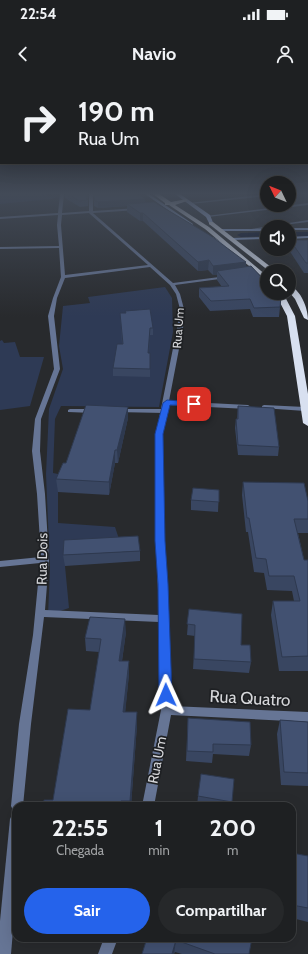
<!DOCTYPE html>
<html lang="pt">
<head>
<meta charset="utf-8">
<style>
	body { margin:0; font-family:Cabin,sans-serif; background:#26282a; color:#f1f3f6; height:100vh; display:flex; flex-direction:column; font-size:15px; white-space:nowrap }
	* { box-sizing:border-box; margin:0 }
	p { font-size:13px; color:#a1a3a5 }
	.icon { flex:none; width:22px; height:22px; fill:none; stroke:currentColor; stroke-width:2; stroke-linecap:round; stroke-linejoin:round }
	.map { position:relative; flex:1; overflow:hidden }
	.drawer { position:absolute; left:12px; top:722px; width:284px; height:140px; display:flex; flex-direction:column; background:#1e2022; border-radius:12px; box-shadow:0 4px 16px #0002,0 0 0 1px #3c3e40 }
	.drawer>* { flex:none }
	.banner { position:absolute; left:0px; top:0px; width:308px; height:84px; box-shadow:0 4px 16px #0002,0 0 0 1px #3c3e40; background:#1e2022; color:#f1f3f6; overflow:hidden }
	.needle { width:26px; rotate:313deg }
	.fabs { position:absolute; left:260px; top:96px; display:grid; gap:8px }
	.fabs a { display:grid; place-items:center; width:36px; height:36px; border-radius:50%; background:#1e2022; box-shadow:0 4px 16px #0002,0 0 0 1px #3c3e40; font-size:20px }
	.pin { position:absolute; display:grid; place-items:center; width:34px; height:34px; color:#fff; margin:-17px; border-radius:8px; box-shadow:0 2px 6px #0006 }
	.me { position:absolute; width:44px; margin:-22px; rotate:359deg; stroke-linejoin:round; filter:drop-shadow(0 0 3px #0008) }
	.turn { display:flex; align-items:center; gap:14px; height:84px; padding:0 12px; font-size:18px }
	.turn .icon { width:52px; height:52px; stroke-width:2.5 }
	.turn b { display:block; font-size:28px; line-height:34px }
	.eta { display:flex; justify-content:space-evenly; align-items:center; height:68px; text-align:center }
	.eta b { font-size:24px; font-weight:800; line-height:28px }
	.action { display:flex; gap:8px; margin-top:auto; padding:8px 12px }
	.action a { flex:1; height:46px; border-radius:24px; background:#2563eb; color:#fff; font-size:16px; font-weight:800; line-height:46px; text-align:center }
	.action a+a { background:#26282a; color:#f1f3f6 }
	.status { display:flex; justify-content:space-between; align-items:center; height:28px; padding:0 20px; background:#1e2022; direction:ltr }
	.status svg { height:11px; fill:currentColor }
	header { display:flex; justify-content:space-between; align-items:center; height:52px; padding:0 12px; background:#1e2022; font-size:18px; font-weight:800 }
	.map>svg:first-child { display:block }
	.green { fill:#2e3a55 }
	.lines { fill:none; stroke-linecap:round; stroke-linejoin:round }
	.canal { fill:#060f2a; fill-rule:evenodd }
	.lane { fill:#667595; fill-rule:evenodd }
	.street { fill:#667595; fill-rule:evenodd }
	.secondary { fill:#88a0d2; fill-rule:evenodd }
	.primary { fill:#a9c1f6; fill-rule:evenodd }
	.highway { fill:#d8e0f0; fill-rule:evenodd }
	.wall { fill:#394661 }
	.shaded-wall { fill:#2e394f }
	.building { fill:#425171; stroke:#2e394f }
	.route { fill:#2563eb; stroke:#184099 }
	.labels { text-anchor:middle; dominant-baseline:central; stroke-width:3.5; stroke-linejoin:round; paint-order:stroke }
	.far-street-label { font-size:12px; fill:#d5d6d9; stroke:#1e2023 }
	.street-label { font-size:14px; fill:#d5d6d9; stroke:#1e2023 }
	.near-street-label { font-size:17px; fill:#d5d6d9; stroke:#1e2023 }
</style>
</head>
<body>
<div class="status"><b>22:54</b><svg viewBox="0 0 49 12"><path d="M0 12V9h3v3zM5 12V6h3v6zM10 12V3h3v9zM15 12V0h3v12zM26 1h20v11H26zM47 4h2v5h-2z"/></svg></div>
<header><svg class="icon" aria-label="back" viewBox="0 0 24 24"><path d="M15 5l-7 7 7 7"/></svg>Navio<svg class="icon" aria-label="person" viewBox="0 0 24 24"><circle cx="12" cy="8" r="4"/><path d="M4 21q1-7 8-7t8 7"/></svg></header>
<div class="map">
<svg width="308" height="874" viewBox="0 0 308 874">
	<rect width="100%" height="100%" fill="#282a2d"/>
	<!-- green -->
	<g class="green">
		<path d="M57,114L40,115L57,117L52,119L0,124V114Z"/>
		<path d="M165,207L172,218L173,252L159,327L61,326L55,339L53,393L63,395L58,412V443L115,447L120,462L65,471V486L69,528L48,535L50,489L46,394L49,329L63,289L59,266L63,226L90,223L88,217Z"/>
		<path d="M2,260L4,263L15,262L20,277H44L30,326L0,330V261Z"/>
	</g>
	<g class="lines">
		<!-- canal -->
		<g class="canal">
			<path d="M267,152V156L241,157L237,155L241,153Z"/>
			<rect x="289" y="152" width="19" height="4"/>
		</g>
		<!-- lane -->
		<g class="lane">
			<path d="M70,329H93L96,331L93,333L68,332V330Z"/>
			<path d="M117,329H165L168,331L165,333L115,332V330Z"/>
		</g>
		<!-- street -->
		<g class="street">
			<path d="M60,114H64L62,133L89,131V114H93V131L138,128L137,130L93,133L173,203L227,196L229,197L227,198L175,205L180,214L184,229L183,248L169,321L248,325L251,327L248,329L168,325L162,354L164,461L167,504L171,626L308,632V642L171,635L154,726H142L161,630L159,542L44,537L31,644L23,726H16V732L13,730L11,726L19,644L33,555L40,483L0,487V481L41,477L37,414L32,371L35,339L54,289L48,236L53,218L61,197L59,168L0,169V167L59,166L57,145L58,135L0,139V137L58,133ZM89,133L90,134L148,185L65,195L61,145L62,135ZM150,187L170,205L176,214L180,229L177,248L156,354V461L159,535L45,530L49,480L45,414L40,371L41,339L60,289L54,236L57,218L65,198Z"/>
			<path d="M267,114V116L191,124L189,123Z"/>
			<path d="M308,123V125L208,137L206,136Z"/>
			<path d="M308,140V142L267,147V148L247,151L245,150Z"/>
			<path d="M264,325L305,327L308,329L305,331L262,328V326Z"/>
			<path d="M16,733V815L11,874H0V841L10,739L12,735Z"/>
			<path d="M104,858H118L112,874H98Z"/>
		</g>
		<!-- secondary -->
		<g class="secondary">
			<path d="M149,114L193,144V146H191L145,114Z"/>
			<rect x="289" y="148" width="19" height="2"/>
			<path d="M220,149H267V151H221Z"/>
			<path d="M308,156V158L289,159V157Z"/>
			<path d="M211,157H213L230,168L227,169L211,159Z"/>
			<path d="M267,157V159L231,160L229,159L231,158Z"/>
		</g>
		<!-- primary -->
		<path class="primary" d="M180,114L210,135L214,145H210L206,137L175,114Z"/>
		<!-- highway -->
		<g class="highway">
			<path d="M153,114H159L171,122L187,119V121L175,125L209,147L267,196V201L205,149L169,125H165V123Z"/>
			<path d="M209,142H213L276,191H269L209,144Z"/>
			<path d="M289,205C301,210 308,228 308,240L304,238L295,219L289,212Z"/>
			<path d="M275,213H283L295,236L308,314V346L303,343L287,236Z"/>
		</g>
	</g>
	<!-- wall -->
	<g class="wall">
		<path d="M65,114H88V126L80,127L65,118Z"/>
		<path d="M94,114L146,122L246,187L281,217L279,237H253L250,229L210,231L199,217V208L222,207L217,200V195H213L208,190L198,191L143,141H140L127,132V126L98,128L94,126Z"/>
		<path d="M290,160H308V193H304L289,170Z"/>
		<path d="M125,231L153,248V255H150L149,273H150V297L113,296V288L122,264L120,233H125Z"/>
		<path d="M238,326L279,367L278,376L238,375L235,348L236,339H237Z"/>
		<path d="M128,338L118,383H115L109,415L58,412L56,399L66,383Z"/>
		<path d="M243,402L308,421V453H298L304,480H308V591H279L271,535L273,521H294L292,511L267,510L264,493L254,492L248,452H246L242,415Z"/>
		<path d="M219,410L218,432L191,430V420Z"/>
		<path d="M140,471V481L65,486L63,475Z"/>
		<path d="M189,529L241,565L251,582L249,593L193,589L195,556L187,555Z"/>
		<path d="M126,552L122,581L129,594L125,632L137,645L131,726H43L53,720L90,630L99,572L86,571L85,558Z"/>
		<path d="M188,638L251,665L249,676L213,674L212,683L186,681Z"/>
		<path d="M280,640L308,642V706L281,705L277,654Z"/>
		<path d="M234,699L231,726H197L198,716Z"/>
		<path d="M292,773L308,776V842L292,838Z"/>
		<path d="M140,858H252L249,874H182L175,872L174,874H142L146,861L140,859Z"/>
	</g>
	<!-- shaded-wall -->
	<g class="shaded-wall">
		<path d="M145,119L146,125L127,124V126L98,128V122Z"/>
		<rect x="140" y="133" width="3" height="8"/>
		<path d="M209,180L208,190L198,191V182Z"/>
		<path d="M246,182V191H217V195H213V186Z"/>
		<path d="M150,248V255L148,280V273Z"/>
		<path d="M128,327V338L118,383L117,370Z"/>
		<path d="M115,370V383L109,415V402Z"/>
		<path d="M125,539L126,552L120,594L119,581Z"/>
		<path d="M129,581V594L124,645L123,632Z"/>
		<path d="M137,632V645L131,726H130V721Z"/>
		<path d="M176,860L174,874H172Z"/>
	</g>
	<!-- building -->
	<g class="building">
		<path d="M69,114H87V120L79,121Z"/>
		<path d="M94,114H138L145,119L98,122L94,120Z"/>
		<path d="M154,122L211,156L246,182L213,186L209,180L198,182L143,133H140L127,124Z"/>
		<path d="M290,160H308V183H306Z"/>
		<path d="M251,186L267,203V213H277L281,217L280,227L254,228L250,219L211,221L199,208L229,206L217,191Z"/>
		<path d="M150,229L153,248H150L148,273H150V289L113,288L117,264H123L120,233H126L125,231Z"/>
		<path d="M86,325L128,327L117,370H115L109,402L56,399L63,383H66Z"/>
		<path d="M238,326L274,328L279,367L238,365L236,339H238Z"/>
		<path d="M243,402L304,403L308,421V439H294L304,480H308V576L282,577L273,521H300L294,496H269L266,479L256,478L249,438H247Z"/>
		<path d="M193,408L219,410V422L191,420Z"/>
		<path d="M138,456L140,471L63,475L64,460Z"/>
		<path d="M189,529L242,534L241,565H250L251,582L194,579L195,545L187,544Z"/>
		<path d="M90,537L125,539L119,581H129L123,632H137L130,721H121L120,726H43L44,720H53L68,629L90,630L101,559L85,558Z"/>
		<path d="M188,638L250,642L251,665L213,664V672L187,671Z"/>
		<path d="M280,640L308,642V693L284,692Z"/>
		<path d="M201,694L234,699L232,722L198,716Z"/>
		<path d="M292,773L308,776V828L292,825Z"/>
		<path d="M147,858H252L249,874H215L176,860L172,874H142Z"/>
	</g>
	<!-- sky -->
	<linearGradient id="sky" x2="0" y2="1"><stop stop-color="#161719"/><stop offset="0.48" stop-color="#424a57"/><stop offset="1" stop-color="#424a57" stop-opacity="0"/></linearGradient>
	<rect width="308" height="237" fill="url(#sky)"/>
	<!-- route -->
	<path class="route" d="M167,320L194,322L198,324L194,326L170,325L163,354L165,461L168,504L172,615L170,618L166,620L161,618L159,615L158,504L155,461V354L163,323Z"/>
	<g class="labels">
		<!-- far-street labels -->
		<g class="far-street-label">
			<text transform="translate(178 248) rotate(-86)">Rua Um</text>
		</g>
		<!-- street labels -->
		<g class="street-label">
			<text transform="translate(42 479) rotate(-89)">Rua Dois</text>
			<text transform="translate(157 680) rotate(-79)">Rua Um</text>
		</g>
		<!-- near-street labels -->
		<g class="near-street-label">
			<text transform="translate(250 618) rotate(3)">Rua Quatro</text>
		</g>
	</g>
</svg>
<div class="fabs">
<a><svg class="needle" viewBox="-14 -14 28 28"><path d="M0-13l5 13h-10z" fill="#e53935"/><path d="M0 13l5-13h-10z" fill="#a1a3a5"/></svg></a>
<a><svg class="icon" aria-label="sound" viewBox="0 0 24 24"><path d="M4 9h4l5-4v14l-5-4H4zM17 9q2 3 0 6"/></svg></a>
<a><svg class="icon" aria-label="search" viewBox="0 0 24 24"><circle cx="10" cy="10" r="6"/><path d="M15 15l6 6"/></svg></a>
</div>
<div class="pin" style="left:194px;top:324px;background:#d93025"><svg class="icon" aria-label="arrive" viewBox="0 0 24 24"><path d="M6 21V4h12l-3 4 3 4H6"/></svg></div>
<svg class="me" style="left:166px;top:615px" viewBox="-20 -20 40 40"><path d="M0-17L14 15 0 8-14 15z" fill="#2563eb" stroke="#fff" stroke-width="4"/></svg>
<div class="banner">
<div class="turn"><svg class="icon" aria-label="right" viewBox="0 0 24 24"><path d="M7 20v-9h11M14 6l5 5-5 5"/></svg><div><b>190 m</b>Rua Um</div></div>
</div>
<section class="drawer">
<div class="eta">
<div><b>22:55</b><p>Chegada</p></div>
<div><b>1</b><p>min</p></div>
<div><b>200</b><p>m</p></div>
</div>
<div class="action"><a>Sair</a><a>Compartilhar</a></div>
</section>
</div>
</body>
</html>
